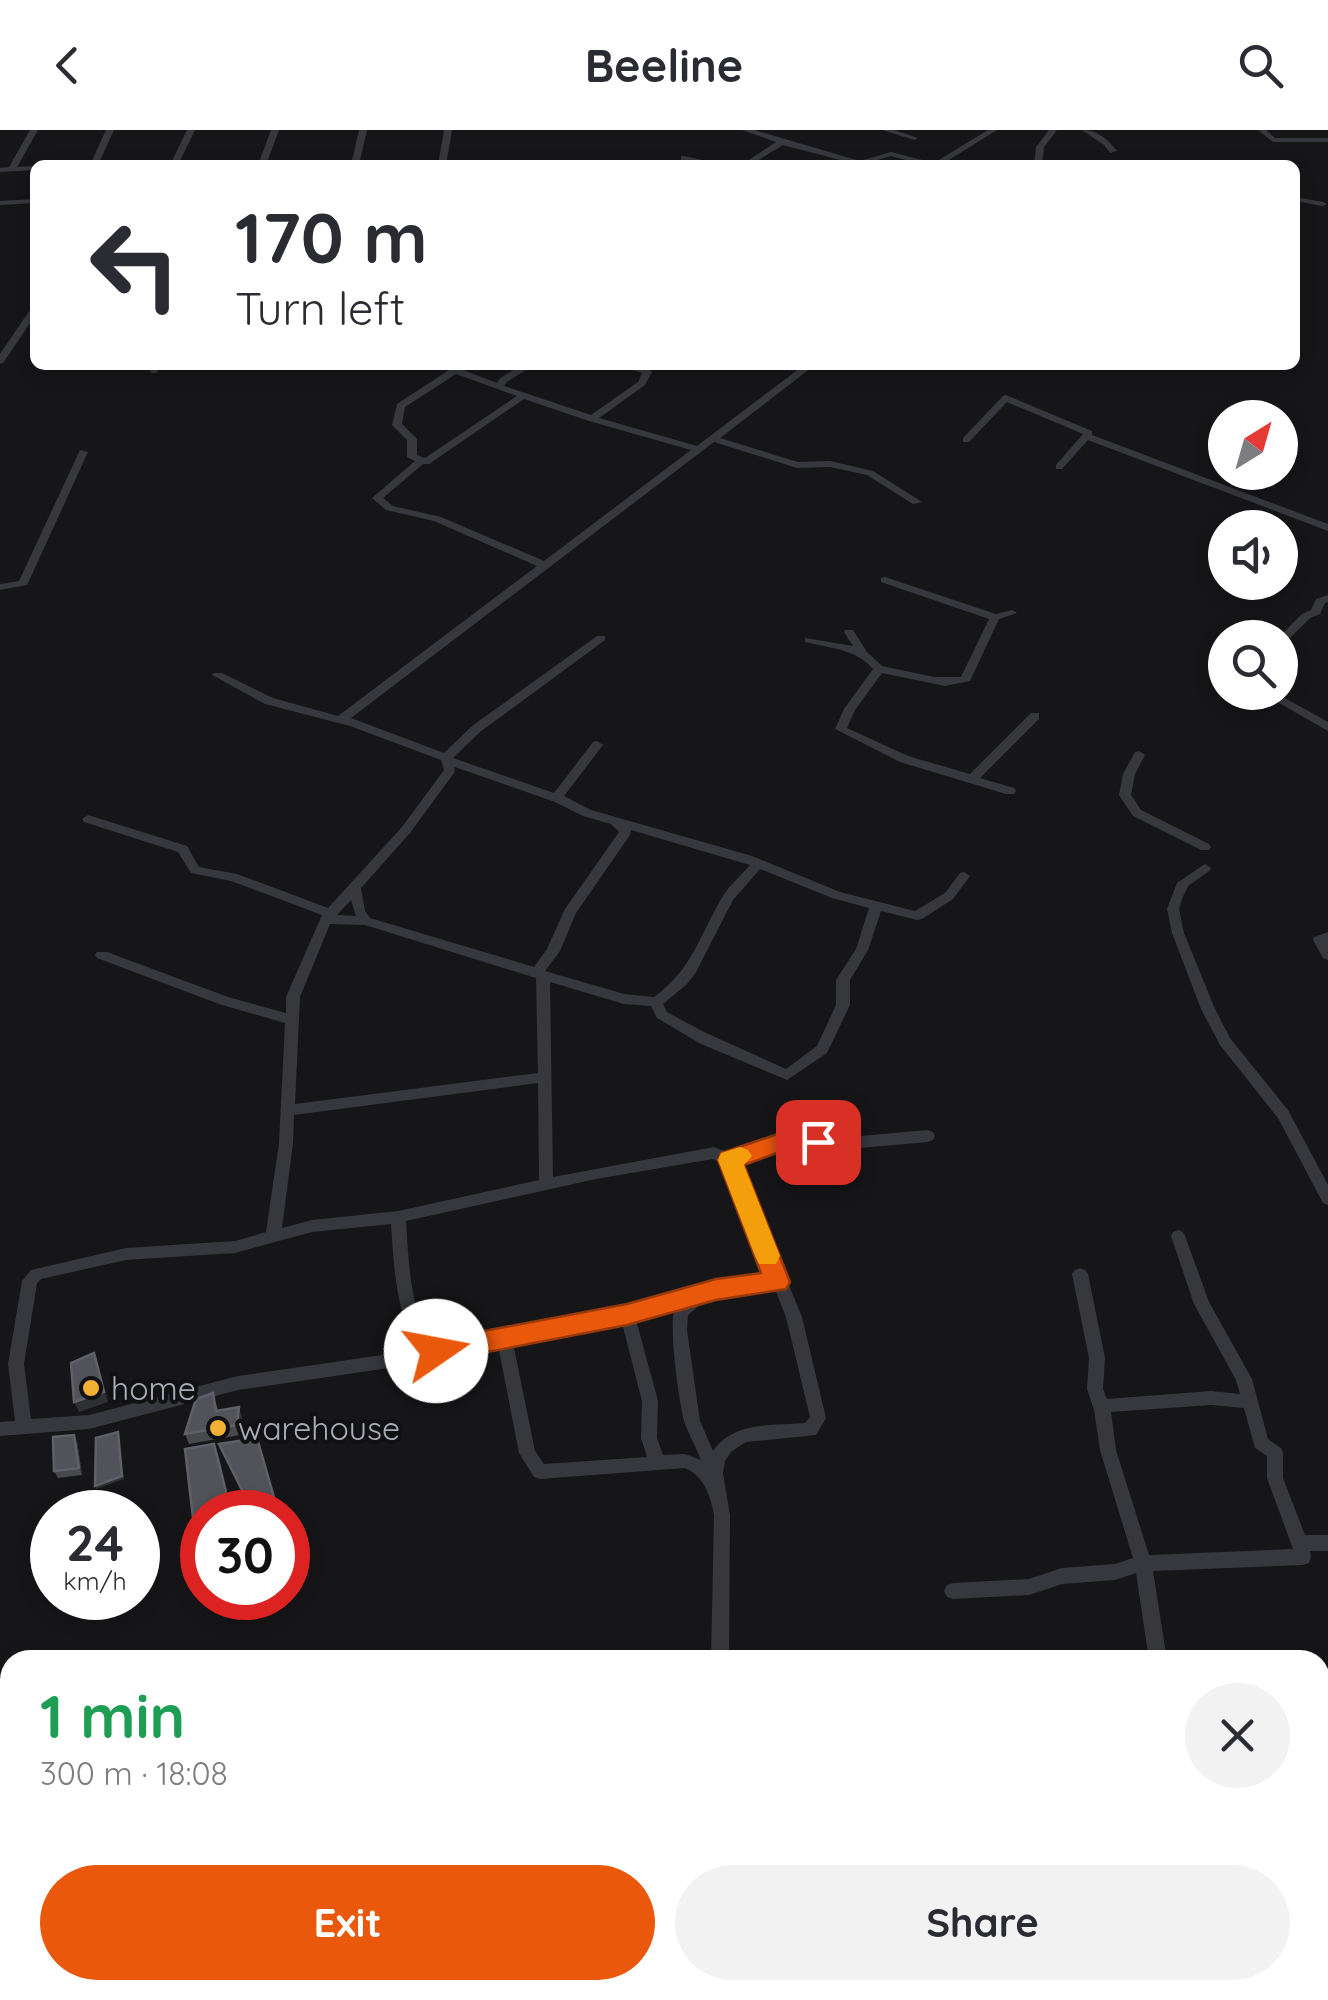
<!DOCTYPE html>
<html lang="en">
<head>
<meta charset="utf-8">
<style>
	body { margin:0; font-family:Quicksand,sans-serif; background:#f2f2f3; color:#2b2b33; height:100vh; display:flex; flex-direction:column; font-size:38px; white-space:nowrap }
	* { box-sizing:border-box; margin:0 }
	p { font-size:32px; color:#7c7c81 }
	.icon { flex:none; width:55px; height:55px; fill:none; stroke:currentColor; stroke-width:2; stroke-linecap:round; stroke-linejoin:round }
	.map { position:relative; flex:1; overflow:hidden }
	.details { position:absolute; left:0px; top:1520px; width:1330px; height:350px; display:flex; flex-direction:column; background:#fff; border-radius:30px 30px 0 0; box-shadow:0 5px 15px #0003 }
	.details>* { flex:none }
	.banner { position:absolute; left:30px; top:30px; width:1270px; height:210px; border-radius:15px; box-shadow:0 5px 15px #0003; background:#fff; color:#2b2b33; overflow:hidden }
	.needle { width:65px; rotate:37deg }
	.tools { position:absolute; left:1208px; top:270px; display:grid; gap:20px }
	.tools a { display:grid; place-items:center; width:90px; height:90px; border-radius:50%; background:#fff; box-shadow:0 5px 15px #0003; font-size:50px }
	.speed { position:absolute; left:30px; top:1360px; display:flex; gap:20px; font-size:50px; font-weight:700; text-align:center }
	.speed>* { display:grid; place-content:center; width:130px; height:130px; border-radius:50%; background:#fff; box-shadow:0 5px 15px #0003; line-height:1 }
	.speed small { font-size:25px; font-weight:400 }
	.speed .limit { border:15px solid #d22; background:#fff; color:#111 }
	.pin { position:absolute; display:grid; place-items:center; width:85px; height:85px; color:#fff; margin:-42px; border-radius:20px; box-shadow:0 5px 15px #0006 }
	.me { position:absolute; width:110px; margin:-55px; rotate:78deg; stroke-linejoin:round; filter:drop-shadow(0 0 8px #0008) }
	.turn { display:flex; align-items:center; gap:35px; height:210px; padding:0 40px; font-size:45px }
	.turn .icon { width:130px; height:130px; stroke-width:2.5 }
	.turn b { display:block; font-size:70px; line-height:85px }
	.round { display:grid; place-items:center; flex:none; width:105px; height:105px; border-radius:52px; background:#f2f2f3 }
	.headline { display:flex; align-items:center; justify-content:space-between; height:170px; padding:0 40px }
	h1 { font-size:60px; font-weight:700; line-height:75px; color:#1e9e55 }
	.cta { display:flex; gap:20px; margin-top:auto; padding:20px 40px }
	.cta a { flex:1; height:115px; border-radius:60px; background:#ea580c; color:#fff; font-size:40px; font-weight:700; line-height:115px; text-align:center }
	.cta a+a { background:#f2f2f3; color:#2b2b33 }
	header { display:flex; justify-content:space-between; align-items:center; height:130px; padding:0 40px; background:#fff; font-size:45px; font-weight:700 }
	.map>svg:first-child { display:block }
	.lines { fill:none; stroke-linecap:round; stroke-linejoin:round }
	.minor { fill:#37383d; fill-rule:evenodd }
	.wall { fill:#47494d }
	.shaded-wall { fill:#2f3033 }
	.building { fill:#525359; stroke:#5f6168; stroke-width:2.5 }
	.route { fill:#ea580c; stroke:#983908; stroke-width:2.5 }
	.slow { fill:#f59e0b }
	.poi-dot { fill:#f2b134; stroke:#111113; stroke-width:4 }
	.labels { text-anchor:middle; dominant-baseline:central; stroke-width:8; stroke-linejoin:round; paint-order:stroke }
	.poi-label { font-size:32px; fill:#a8adb8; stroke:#111113; text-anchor:start }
</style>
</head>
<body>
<header><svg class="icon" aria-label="back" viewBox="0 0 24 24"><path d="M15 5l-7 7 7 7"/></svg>Beeline<svg class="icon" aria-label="search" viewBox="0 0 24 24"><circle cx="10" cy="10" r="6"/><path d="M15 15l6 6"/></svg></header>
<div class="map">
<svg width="1328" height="1870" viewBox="0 0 1328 1870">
	<rect width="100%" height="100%" fill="#161618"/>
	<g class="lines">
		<!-- minor -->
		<g class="minor">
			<path d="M30,0H38L17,37L35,36V40L0,42V38L9,37Z"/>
			<path d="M106,0H114L98,35H90Z"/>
			<path d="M187,0H195L178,35H170Z"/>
			<path d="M271,0H279L266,35H258Z"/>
			<path d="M359,0H367L359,35H351Z"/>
			<path d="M444,0H452L446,35H438Z"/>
			<path d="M742,0H754L860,31L891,22L934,33L988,0H997L941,35H925L891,26L859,35L783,15L750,35H741L776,12Z"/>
			<path d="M882,0H894L918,8L914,10Z"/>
			<path d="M1049,0H1057L1044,17L1042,35H1034L1036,17Z"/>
			<path d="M1082,0C1097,0 1108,9 1117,21L1110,23L1104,15Z"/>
			<path d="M1258,0H1266L1275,8H1328V12H1273Z"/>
			<path d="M684,26L716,33L717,35H703L681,30V26Z"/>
			<path d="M1295,67L1323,72L1327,74L1323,76L1295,71Z"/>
			<path d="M35,69V73L0,75V71Z"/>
			<path d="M35,176V186L3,233L0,234V224L32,177Z"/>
			<path d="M149,235H159L157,243H151Z"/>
			<path d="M522,235H534L507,252L504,256L591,285L638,252L642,243L616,235H631L650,240L652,242L645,255L599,288L697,316L804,235H815L720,308L798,332L830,331L873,341L922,372L913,374L867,345L830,337L797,338L714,312L351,588L444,623L472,596L597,506H605V510L480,602L453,628L554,663L593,612L597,611L603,615L564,666L591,680L752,726L840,762L915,781L945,763L960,743L964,742L970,746L953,769L922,789L917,790L881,781L868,820L850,850V875L827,923L787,950L701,914L657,888L651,876L624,874L550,852L553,1047L714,1017L731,1024L787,1004L849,1007L928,1000L933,1002L935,1006L933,1010L928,1012L849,1019L787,1016L739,1033L802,1187L826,1288L816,1305L746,1312L731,1322L725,1331L723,1343L730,1385L729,1530H711L714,1385C710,1365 705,1347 685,1338L540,1349L534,1347L519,1323L498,1215L495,1214L457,1226L441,1227L428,1224L389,1238L238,1260L89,1299L0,1306V1292L15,1291L8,1234L22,1151L31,1140L126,1118L235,1111L266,1102L279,1013L285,893L219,874L97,828L95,825L97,822H107L228,867L286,883V867L322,785L231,751L191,743L178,722L84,692L82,689L88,685L187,716L199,737L237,744L328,778L402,697L444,640L441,630L350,596L265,574L212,545L214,543H222L273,568L338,586L537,436L434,391L386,380L372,368L415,331L407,327V310L392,295L397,274L452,238H458L497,253L500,248ZM456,244L517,266L425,328L417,325V309L402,294L405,277ZM524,269L589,291L691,320L544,431L441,387L393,376L383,368L423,334H429ZM455,637L555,672L583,686L611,694L619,702L565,779L547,819L534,837L370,788L365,781L361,758L410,703L454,643ZM631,700L750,735C740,747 727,757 720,771C698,810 691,840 654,867L624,864L545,841L560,821L576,783L630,705ZM760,739L832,768L869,778L856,819L836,850V875L817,916L786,939L704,902L667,882L663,874L687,854L696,842L733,770ZM351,770L356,786L337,785ZM330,794L365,795L536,848L538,943L295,974L300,867ZM538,953L539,1050L398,1081L312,1090L282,1098L293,1013L294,985ZM713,1029L725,1034L731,1045L771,1147L702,1158L501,1202L496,1200C480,1206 460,1216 442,1214C410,1211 408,1117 406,1091L596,1049ZM391,1094C394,1134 395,1179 416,1215L389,1224L238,1246L89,1285L31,1289L24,1234L37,1153L41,1149L126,1130L235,1123L312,1102ZM775,1159L786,1187L810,1287L805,1293C773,1296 734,1291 713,1321L700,1291L687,1200L688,1185L706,1170ZM675,1177C668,1193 679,1275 685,1294C690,1306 696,1318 701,1330L685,1324L663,1325L657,1308L658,1271L635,1186ZM621,1189L642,1271L641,1308L647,1327L544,1334L535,1321L513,1213Z"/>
			<path d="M1006,265L1092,301V305L1328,394V401L1088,310L1062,339H1056V335L1083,304L1007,272L969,312H963V308L1003,266Z"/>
			<path d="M80,320L88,322L28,453L27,455L0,460V454L19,451Z"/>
			<path d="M885,447L996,484L1012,480L1017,483L999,489L970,551L945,556L882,543L855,580L847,598L908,626L970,644L1031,583H1039V589L980,648L1014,658L1016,661L1014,664H1006L900,632L835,599L844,579L873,539C856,519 830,518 805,512V508L853,516L844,502L845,500H853L867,522L882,536L934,547H961L989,489L881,452V448Z"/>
			<path d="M1328,465V472L1325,473L1320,484L1310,488L1284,514L1280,515L1278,508L1302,484L1311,480L1316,469Z"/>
			<path d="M1260,562H1274L1328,592V601Z"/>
			<path d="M1139,621L1145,625L1135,644L1131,665L1141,680L1209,714L1211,717L1209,720H1201L1133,686L1119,665L1123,644L1135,622Z"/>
			<path d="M1205,734L1211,738L1209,741L1188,756L1182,769L1179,779L1184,803L1215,879L1230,908L1288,980L1328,1055V1075L1323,1073L1278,988L1220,915L1201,879L1172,803L1167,779L1177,753Z"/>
			<path d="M1328,802V830L1323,828L1313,810L1314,807Z"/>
			<path d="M1178,1100L1183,1102L1185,1106L1209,1172L1252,1249L1268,1309L1281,1318L1283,1323V1348L1305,1405H1328V1421H1310L1311,1427L1309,1433L1303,1435L1153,1441L1167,1530H1149L1136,1443L1115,1450L1062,1454L1029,1465L953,1469L947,1467L944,1461L947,1455L953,1453L1029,1449L1062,1438L1115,1434L1133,1428L1100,1320L1094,1280L1087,1259L1089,1228L1072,1144L1075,1140L1080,1138L1085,1140L1088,1144L1105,1228L1103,1259L1107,1269L1211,1261L1240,1264L1236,1250L1194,1174L1171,1106L1173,1102ZM1211,1275L1244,1278L1255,1318L1267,1326V1348L1293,1419L1149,1425L1116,1320L1111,1282Z"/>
			<rect x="1320" y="1816" width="8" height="20"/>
			<rect x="703" y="1860" width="20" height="10"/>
			<path d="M1172,1860H1222L1225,1866L1223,1870H1161L1164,1863Z"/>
		</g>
	</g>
	<!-- wall -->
	<g class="wall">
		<path d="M213,1263L218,1280L242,1287L240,1305L189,1314L185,1304Z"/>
		<path d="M257,1308L279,1382H251L219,1314Z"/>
		<path d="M77,1311L82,1345L58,1348L54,1341Z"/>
	</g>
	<!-- shaded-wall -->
	<g class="shaded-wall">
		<path d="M94,1223L98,1233L108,1272L79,1282L74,1272Z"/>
		<path d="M239,1277L242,1287L240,1305L237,1295Z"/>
		<path d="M118,1302L124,1349L96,1359L95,1356Z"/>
		<path d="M74,1305L77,1311L82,1345L79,1338Z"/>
		<path d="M214,1314L219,1327L232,1382H231Z"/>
		<path d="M202,1402V1417H200L195,1405Z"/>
	</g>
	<!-- building -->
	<g class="building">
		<path d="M94,1223L104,1262L74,1272L71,1233Z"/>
		<path d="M213,1263L216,1281L239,1277L237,1295L185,1304L196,1269Z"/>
		<path d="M118,1302L122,1346L95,1356L96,1308Z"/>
		<path d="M74,1305L79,1338L54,1341L53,1307Z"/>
		<path d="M257,1308L277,1378L264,1382H253L219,1314Z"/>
		<path d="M214,1314L231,1382H202V1402L195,1405L185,1319Z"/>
	</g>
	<!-- route -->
	<path class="route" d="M787,1001L827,1005L830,1012L827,1018L788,1019L744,1035L790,1152L786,1159L716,1170L627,1195L436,1232L427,1229L423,1221L427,1213L436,1210L627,1174L716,1149L761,1143L718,1030L721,1023Z"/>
	<!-- slow -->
	<path class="slow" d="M740,1017L748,1020L752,1026L744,1035L780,1126L776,1134H759L755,1126L718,1030L721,1023Z"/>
	<!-- markers -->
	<g class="poi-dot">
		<circle cx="91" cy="1258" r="10"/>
		<circle cx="218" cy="1298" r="10"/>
	</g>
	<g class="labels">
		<!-- poi labels -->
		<g class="poi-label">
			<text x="111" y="1258">home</text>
			<text x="238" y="1298">warehouse</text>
		</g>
	</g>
</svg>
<div class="tools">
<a><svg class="needle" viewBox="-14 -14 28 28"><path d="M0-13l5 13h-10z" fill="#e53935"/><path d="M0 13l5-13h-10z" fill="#7c7c81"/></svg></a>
<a><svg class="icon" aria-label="sound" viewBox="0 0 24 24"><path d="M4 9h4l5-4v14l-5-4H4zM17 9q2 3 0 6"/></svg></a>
<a><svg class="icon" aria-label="search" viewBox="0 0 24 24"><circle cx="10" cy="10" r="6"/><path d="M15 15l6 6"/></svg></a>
</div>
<div class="speed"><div>24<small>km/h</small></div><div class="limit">30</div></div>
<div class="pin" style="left:818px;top:1012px;background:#d93025"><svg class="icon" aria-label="arrive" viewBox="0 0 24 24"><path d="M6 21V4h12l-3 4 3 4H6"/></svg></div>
<svg class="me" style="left:436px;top:1221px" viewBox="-20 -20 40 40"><circle r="19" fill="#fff"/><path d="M0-13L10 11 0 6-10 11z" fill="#ea580c"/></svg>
<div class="banner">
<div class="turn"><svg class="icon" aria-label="left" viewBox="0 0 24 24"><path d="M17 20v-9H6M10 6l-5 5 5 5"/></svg><div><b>170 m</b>Turn left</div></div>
</div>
<section class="details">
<div class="headline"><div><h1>1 min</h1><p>300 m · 18:08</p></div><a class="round"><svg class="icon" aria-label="close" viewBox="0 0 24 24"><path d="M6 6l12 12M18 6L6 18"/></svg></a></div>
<div class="cta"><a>Exit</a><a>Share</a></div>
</section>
</div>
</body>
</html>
